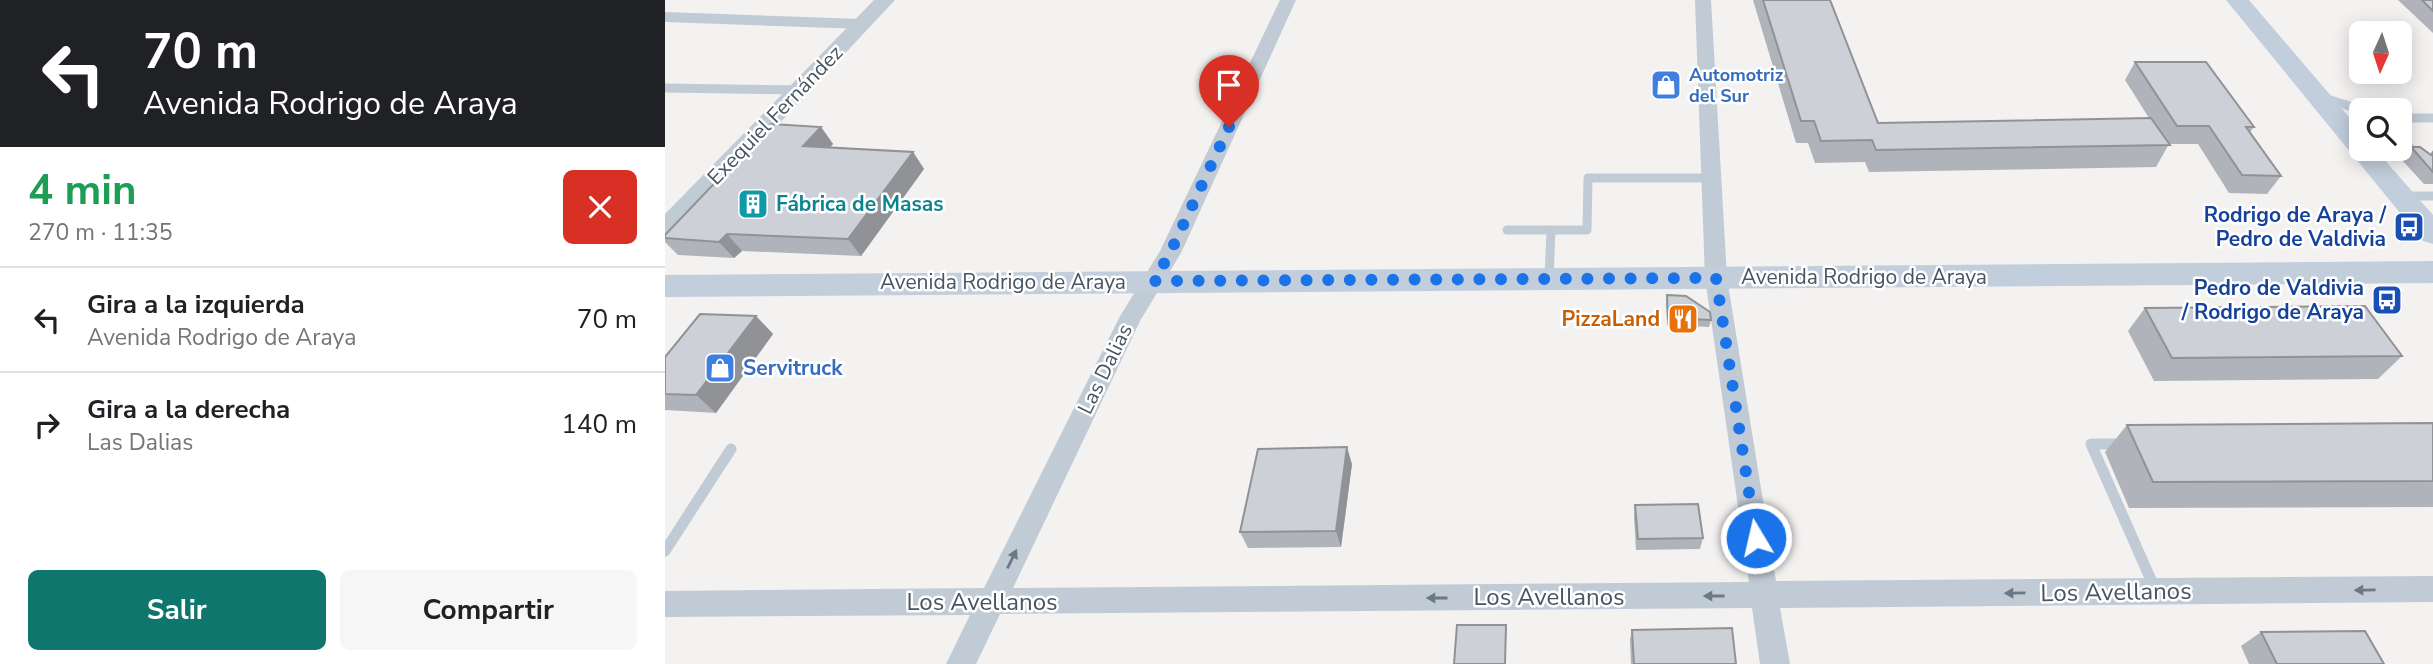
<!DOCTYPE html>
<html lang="es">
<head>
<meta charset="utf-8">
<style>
	body { margin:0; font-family:"Nunito Sans",sans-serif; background:#f6f6f6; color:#202124; height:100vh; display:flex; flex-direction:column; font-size:26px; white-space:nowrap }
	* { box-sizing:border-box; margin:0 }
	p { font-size:23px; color:#757577 }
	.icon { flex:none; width:38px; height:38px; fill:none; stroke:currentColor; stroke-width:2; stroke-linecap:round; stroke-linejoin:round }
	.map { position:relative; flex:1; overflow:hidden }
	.sheet { display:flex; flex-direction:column; background:#fff; width:665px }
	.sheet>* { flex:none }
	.top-card { background:#202124; color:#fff; overflow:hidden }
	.needle { width:46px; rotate:183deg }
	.fabs { position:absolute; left:1684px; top:21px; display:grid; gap:14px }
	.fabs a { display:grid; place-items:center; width:63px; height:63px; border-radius:10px; background:#fff; box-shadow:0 4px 18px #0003; font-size:35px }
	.pin { position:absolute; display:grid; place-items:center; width:60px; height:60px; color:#fff; margin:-72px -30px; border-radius:50% 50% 50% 0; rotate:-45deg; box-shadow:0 0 7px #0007 }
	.pin .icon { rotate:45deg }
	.me { position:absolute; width:77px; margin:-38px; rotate:351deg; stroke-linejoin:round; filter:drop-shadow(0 0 5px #0008) }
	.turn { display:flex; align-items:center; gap:24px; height:147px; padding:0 28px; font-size:32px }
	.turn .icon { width:91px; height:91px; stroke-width:2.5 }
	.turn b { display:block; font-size:49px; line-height:60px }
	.round { display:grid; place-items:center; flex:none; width:74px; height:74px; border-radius:10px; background:#f6f6f6 }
	.headline { display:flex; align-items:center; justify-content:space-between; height:119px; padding:0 28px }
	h1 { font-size:42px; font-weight:700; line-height:52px; color:#1e9e55 }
	.button { display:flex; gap:14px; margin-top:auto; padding:14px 28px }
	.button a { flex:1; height:80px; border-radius:10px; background:#0f766e; color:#fff; font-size:28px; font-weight:700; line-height:80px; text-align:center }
	.button a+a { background:#f6f6f6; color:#202124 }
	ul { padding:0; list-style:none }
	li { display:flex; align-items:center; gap:21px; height:105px; padding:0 28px; border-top:2px solid #e0e0e0 }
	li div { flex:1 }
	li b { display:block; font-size:26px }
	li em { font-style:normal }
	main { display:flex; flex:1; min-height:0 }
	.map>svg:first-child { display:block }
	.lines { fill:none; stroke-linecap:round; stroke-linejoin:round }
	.service-far1 { stroke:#c1cbd5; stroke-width:9 }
	.service { stroke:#c1cbd5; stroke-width:11 }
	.minor { fill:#c1cbd5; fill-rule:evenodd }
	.tertiary { fill:#c1cbd5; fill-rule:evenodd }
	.secondary { fill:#c2cedc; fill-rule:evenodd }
	.wall { fill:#b0b3b9 }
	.shaded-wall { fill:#909296 }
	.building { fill:#cdd0d7; stroke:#909296; stroke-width:2 }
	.oneway { fill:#6c7884 }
	.route { stroke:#1a73e8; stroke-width:12; stroke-dasharray:0 21.6 }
	.labels { text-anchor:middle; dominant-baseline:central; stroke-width:5; stroke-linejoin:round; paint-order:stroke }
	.far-shop-label { font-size:18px; font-weight:bold; fill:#366cbe; stroke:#fff; text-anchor:start }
	.street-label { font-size:21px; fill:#475462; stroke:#fff }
	.culture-label { font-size:21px; font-weight:bold; fill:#0d838f; stroke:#fff; text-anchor:start }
	.transit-label { font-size:21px; font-weight:bold; fill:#164399; stroke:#fff; text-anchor:end }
	.food-label { font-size:21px; font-weight:bold; fill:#c56008; stroke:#fff; text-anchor:end }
	.shop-label { font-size:21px; font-weight:bold; fill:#366cbe; stroke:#fff; text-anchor:start }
	.near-street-label { font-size:24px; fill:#475462; stroke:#fff }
</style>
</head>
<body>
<main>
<section class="sheet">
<div class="top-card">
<div class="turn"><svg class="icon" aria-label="left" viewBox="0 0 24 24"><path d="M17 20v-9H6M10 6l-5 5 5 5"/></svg><div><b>70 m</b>Avenida Rodrigo de Araya</div></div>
</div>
<div class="headline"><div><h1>4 min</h1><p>270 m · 11:35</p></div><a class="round" style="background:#d93025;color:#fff"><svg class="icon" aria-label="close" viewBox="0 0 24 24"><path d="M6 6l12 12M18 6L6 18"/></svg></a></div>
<ul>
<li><svg class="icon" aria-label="left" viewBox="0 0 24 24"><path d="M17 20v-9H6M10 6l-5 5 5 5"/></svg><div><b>Gira a la izquierda</b><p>Avenida Rodrigo de Araya</p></div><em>70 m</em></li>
<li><svg class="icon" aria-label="right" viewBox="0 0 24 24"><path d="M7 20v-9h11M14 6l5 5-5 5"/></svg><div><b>Gira a la derecha</b><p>Las Dalias</p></div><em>140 m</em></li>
</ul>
<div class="button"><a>Salir</a><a>Compartir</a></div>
</section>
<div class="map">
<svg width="1768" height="664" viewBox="0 0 1768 664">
	<rect width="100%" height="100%" fill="#f4f1f1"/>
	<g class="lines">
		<!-- service-far1 -->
		<g class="service-far1">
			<path d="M0,88L133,90"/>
			<path d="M1659,98L1697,110"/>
			<path d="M1734,118H1768"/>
			<path d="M1734,135L1753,157"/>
			<path d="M1739,196H1768"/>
			<path d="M842,230H886"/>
			<path d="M884,279L886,230H922L923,178H1047"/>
		</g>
		<!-- service -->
		<g class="service">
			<path d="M1458,444H1426L1490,589"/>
			<path d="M0,551L66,449"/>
		</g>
		<!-- minor -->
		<g class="minor">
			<path d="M615,0H631L516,253L475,321L348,588L1084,582L1040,278L1030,0H1046L1062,278L1111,581L1768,576V602L1115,608L1125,664H1095L1087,608L335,614L311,664H281L305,615L0,617V591L319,588L454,318L495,251Z"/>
			<path d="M0,12L197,19L205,24L197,29L0,22Z"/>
		</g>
		<!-- tertiary -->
		<path class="tertiary" d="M209,0H230L9,236L0,239V214Z"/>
		<!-- secondary -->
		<g class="secondary">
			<path d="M1561,0H1584L1696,131V149H1710L1768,215V244L1758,241Z"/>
			<path d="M1768,261V283L0,297V275Z"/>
		</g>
	</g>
	<!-- wall -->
	<g class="wall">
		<path d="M1088,0H1165L1213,123L1484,118L1460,80L1470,62L1589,127L1585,132L1616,176L1602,194L1564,193L1533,144H1504L1491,167L1204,172L1200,162L1150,163L1143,143H1131Z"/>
		<path d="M1733,0H1768V33Z"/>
		<path d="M156,127L168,144L165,147L248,152L259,169L196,256L77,251L69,258L13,255L0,242V235Z"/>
		<path d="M1746,147L1766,155L1768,152V184H1759L1736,159Z"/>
		<path d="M1002,295L1046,320L1044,327L1002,325L1001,302Z"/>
		<path d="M1480,308L1737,356L1713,379L1489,381L1463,331Z"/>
		<path d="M91,316L108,334L51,413L0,410V357Z"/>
		<path d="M1768,423V507L1464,508L1440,452L1462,425Z"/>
		<path d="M687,464L676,547L583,548L575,532Z"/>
		<path d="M970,505L1038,538L1035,549L971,550L969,517Z"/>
		<path d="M967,630L1071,664H966L965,640Z"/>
		<path d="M1596,632L1719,664H1584L1576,646Z"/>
	</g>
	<!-- shaded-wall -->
	<g class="shaded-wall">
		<path d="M156,127L168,144L151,163L138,146Z"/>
		<path d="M248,152L259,169L196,256L183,239Z"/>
		<path d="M62,234L77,251L69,258L54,242Z"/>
		<path d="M91,316L108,334L51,413L31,395Z"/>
		<path d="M682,447L687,464L676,547L671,531Z"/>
	</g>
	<!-- building -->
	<g class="building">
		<path d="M1098,0H1165L1213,123L1486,118L1505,145L1211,150L1207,140L1156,141L1149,121H1136Z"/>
		<path d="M1757,0H1768V11Z"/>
		<path d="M1470,62H1541L1589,127H1581L1616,176L1577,175L1544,126H1512Z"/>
		<path d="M106,124L156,127L138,146L248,152L183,239L62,234L54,242L0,238V235Z"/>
		<path d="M1746,147H1755L1766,155L1768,152V172Z"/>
		<path d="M1002,295L1021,296L1045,312L1046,320L1003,318Z"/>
		<path d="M1700,306L1737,356L1507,358L1480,308Z"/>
		<path d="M35,314L91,316L31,395L0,394V357Z"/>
		<path d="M1768,423V481L1488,482L1462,425Z"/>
		<path d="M682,447L671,531L575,532L593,449Z"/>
		<path d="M1033,504L1038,538L973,539L970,505Z"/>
		<path d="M792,625H841L840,664H789Z"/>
		<path d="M1067,628L1071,664H969L967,630Z"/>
		<path d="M1700,631L1719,664H1612L1596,632Z"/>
	</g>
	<!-- one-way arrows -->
	<defs><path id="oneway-solid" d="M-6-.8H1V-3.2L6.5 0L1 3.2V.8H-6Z" transform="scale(1.75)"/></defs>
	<g class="oneway">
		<use href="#oneway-solid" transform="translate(347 559) rotate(-64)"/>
		<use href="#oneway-solid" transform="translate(1700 590) rotate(179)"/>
		<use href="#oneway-solid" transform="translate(1350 593) rotate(179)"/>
		<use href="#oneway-solid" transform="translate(1049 596) rotate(180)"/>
		<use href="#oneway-solid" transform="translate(772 598) rotate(180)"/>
	</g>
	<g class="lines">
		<!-- route -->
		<path class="route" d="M564,127L505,253L489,281L1051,278L1091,538"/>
	</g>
	<!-- icons -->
	<defs>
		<g id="shop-square" transform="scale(1.575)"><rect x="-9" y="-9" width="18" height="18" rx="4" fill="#3f7fe0" stroke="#fff"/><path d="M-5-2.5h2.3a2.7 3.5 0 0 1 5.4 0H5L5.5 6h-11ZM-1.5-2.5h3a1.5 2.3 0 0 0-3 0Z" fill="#fff"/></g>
		<g id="building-square" transform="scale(1.575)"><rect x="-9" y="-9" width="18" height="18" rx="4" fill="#0f9aa8" stroke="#fff"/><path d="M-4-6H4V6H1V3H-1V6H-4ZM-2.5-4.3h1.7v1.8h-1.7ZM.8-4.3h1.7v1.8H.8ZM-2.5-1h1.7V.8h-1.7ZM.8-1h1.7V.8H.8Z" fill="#fff"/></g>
		<g id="bus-square" transform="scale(1.575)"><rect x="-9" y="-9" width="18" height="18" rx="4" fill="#1a4fb4" stroke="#fff"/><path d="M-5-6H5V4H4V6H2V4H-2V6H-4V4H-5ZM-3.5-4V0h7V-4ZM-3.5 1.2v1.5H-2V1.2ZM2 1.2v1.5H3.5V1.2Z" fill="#fff"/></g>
		<g id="restaurant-square" transform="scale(1.575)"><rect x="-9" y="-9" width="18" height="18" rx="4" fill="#e8710a" stroke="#fff"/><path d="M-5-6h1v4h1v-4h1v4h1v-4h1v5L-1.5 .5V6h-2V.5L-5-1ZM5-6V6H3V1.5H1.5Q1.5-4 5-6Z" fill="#fff"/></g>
	</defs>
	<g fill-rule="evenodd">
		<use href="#shop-square" x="1001" y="85"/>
		<use href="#building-square" x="88" y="204"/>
		<use href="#bus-square" x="1744" y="227"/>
		<use href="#bus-square" x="1722" y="300"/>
		<use href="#restaurant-square" x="1018" y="319"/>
		<use href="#shop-square" x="55" y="368"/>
	</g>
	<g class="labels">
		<!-- far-shop labels -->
		<g class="far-shop-label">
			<text x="1024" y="75">Automotriz<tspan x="1024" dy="21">del Sur</tspan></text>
		</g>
		<!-- street labels -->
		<g class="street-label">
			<text transform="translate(110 115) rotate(-46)">Exequiel Fernández</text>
			<text x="1199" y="277">Avenida Rodrigo de Araya</text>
			<text x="338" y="282">Avenida Rodrigo de Araya</text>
			<text transform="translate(440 369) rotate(-64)">Las Dalias</text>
		</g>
		<!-- culture labels -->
		<g class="culture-label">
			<text x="111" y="204">Fábrica de Masas</text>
		</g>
		<!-- transit labels -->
		<g class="transit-label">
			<text x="1721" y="215">Rodrigo de Araya /<tspan x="1721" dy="24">Pedro de Valdivia</tspan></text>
			<text x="1699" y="288">Pedro de Valdivia<tspan x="1699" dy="24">/ Rodrigo de Araya</tspan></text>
		</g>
		<!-- food labels -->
		<g class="food-label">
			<text x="995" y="319">PizzaLand</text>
		</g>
		<!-- shop labels -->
		<g class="shop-label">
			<text x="78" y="368">Servitruck</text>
		</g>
		<!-- near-street labels -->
		<g class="near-street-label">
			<text transform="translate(1451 592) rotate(-1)">Los Avellanos</text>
			<text x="884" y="597">Los Avellanos</text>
			<text x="317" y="602">Los Avellanos</text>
		</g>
	</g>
</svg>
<div class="fabs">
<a><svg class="needle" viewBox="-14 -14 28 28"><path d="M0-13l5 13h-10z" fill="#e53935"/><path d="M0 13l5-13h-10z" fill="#757577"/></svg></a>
<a><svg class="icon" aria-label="search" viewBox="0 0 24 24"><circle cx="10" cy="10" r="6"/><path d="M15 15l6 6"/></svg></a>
</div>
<div class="pin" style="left:564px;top:127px;background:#d93025"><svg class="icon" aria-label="arrive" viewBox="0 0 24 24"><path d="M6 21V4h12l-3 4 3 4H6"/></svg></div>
<svg class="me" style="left:1091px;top:538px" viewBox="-20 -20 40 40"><circle r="17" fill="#1a73e8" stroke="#fff" stroke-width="3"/><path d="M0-11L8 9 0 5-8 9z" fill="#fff"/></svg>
</div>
</main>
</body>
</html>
